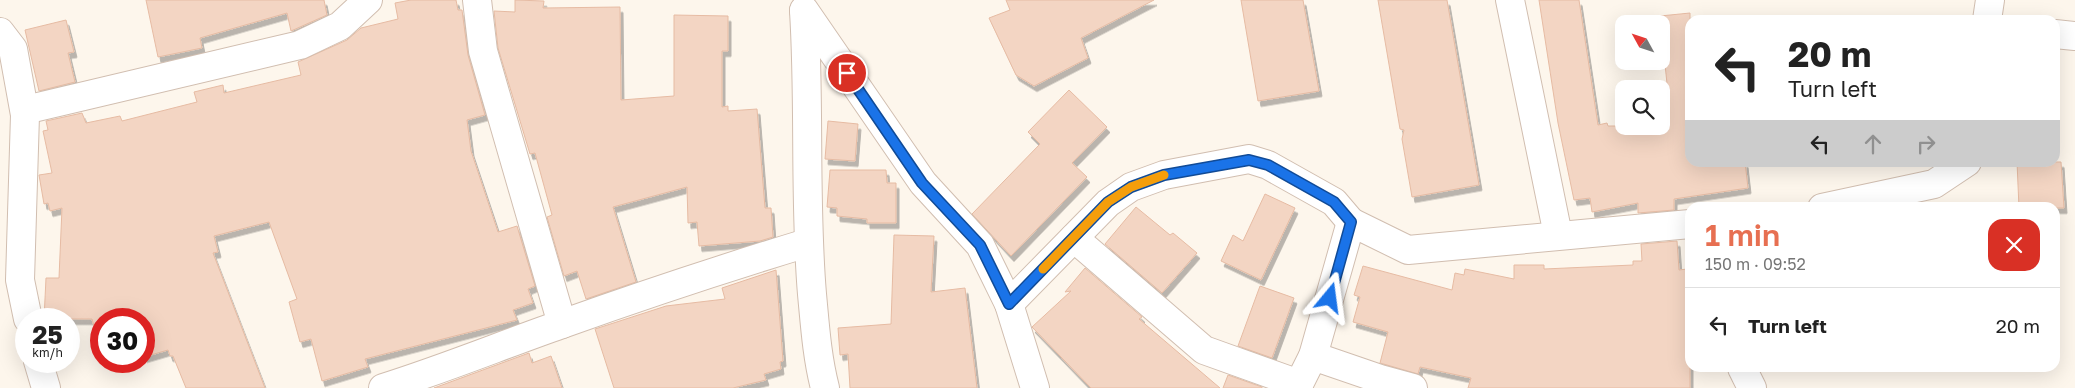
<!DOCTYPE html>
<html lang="en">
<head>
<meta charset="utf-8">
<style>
	body { margin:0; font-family:"Golos Text",sans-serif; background:#f6f6f6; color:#222; height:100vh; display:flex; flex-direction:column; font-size:19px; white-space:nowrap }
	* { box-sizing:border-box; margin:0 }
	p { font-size:16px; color:#767676 }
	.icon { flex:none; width:28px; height:28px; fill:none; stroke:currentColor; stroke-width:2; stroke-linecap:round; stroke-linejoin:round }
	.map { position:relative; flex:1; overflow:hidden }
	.drawer { position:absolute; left:1685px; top:202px; width:375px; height:170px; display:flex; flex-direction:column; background:#fff; border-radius:15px; box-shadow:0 5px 20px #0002 }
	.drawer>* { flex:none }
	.banner { position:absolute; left:1685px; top:15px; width:375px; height:152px; border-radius:15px; box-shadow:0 5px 20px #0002; background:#fff; color:#222; overflow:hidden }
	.needle { width:32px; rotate:310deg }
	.fabs { position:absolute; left:1615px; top:15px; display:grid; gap:10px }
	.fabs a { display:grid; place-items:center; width:55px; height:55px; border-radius:10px; background:#fff; box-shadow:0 5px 20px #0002; font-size:25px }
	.speed { position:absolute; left:15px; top:308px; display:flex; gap:10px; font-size:25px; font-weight:700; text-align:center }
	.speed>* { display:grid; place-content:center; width:65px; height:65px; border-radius:50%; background:#fff; box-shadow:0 5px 20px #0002; line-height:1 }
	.speed small { font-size:12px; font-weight:400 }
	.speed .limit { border:8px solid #d22; background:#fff; color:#111 }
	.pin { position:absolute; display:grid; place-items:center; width:42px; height:42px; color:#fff; margin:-21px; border:2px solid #fff; border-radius:50%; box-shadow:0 1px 5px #0007 }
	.me { position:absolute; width:55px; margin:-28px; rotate:16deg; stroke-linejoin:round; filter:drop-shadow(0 0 4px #0008) }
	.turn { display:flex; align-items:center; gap:18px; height:105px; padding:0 20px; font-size:22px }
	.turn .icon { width:65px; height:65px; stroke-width:2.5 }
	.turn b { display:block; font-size:35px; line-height:42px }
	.lanes { display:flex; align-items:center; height:48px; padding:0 20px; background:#0003; justify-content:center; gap:25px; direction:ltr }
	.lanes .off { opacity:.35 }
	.round { display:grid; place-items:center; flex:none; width:52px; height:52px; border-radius:15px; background:#f6f6f6 }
	.headline { display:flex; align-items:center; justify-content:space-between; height:85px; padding:0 20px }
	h1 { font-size:30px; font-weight:600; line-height:38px; color:#e76f51 }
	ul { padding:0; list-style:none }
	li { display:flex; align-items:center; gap:15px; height:75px; padding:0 20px; border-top:1px solid #e0e0e0 }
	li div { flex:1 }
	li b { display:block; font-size:19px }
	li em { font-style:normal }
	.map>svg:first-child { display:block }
	.building { fill:#f3d5c3; stroke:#e6bba3; filter:url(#shadow) }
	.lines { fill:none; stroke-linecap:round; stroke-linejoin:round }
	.minor-casing { stroke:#d1beb0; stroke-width:30 }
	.minor { stroke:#fff; stroke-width:28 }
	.route-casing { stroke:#114b97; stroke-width:12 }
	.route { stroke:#1a73e8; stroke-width:9 }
	.slow { stroke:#f59e0b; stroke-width:9 }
</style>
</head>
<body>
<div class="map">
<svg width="2075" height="388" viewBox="0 0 2075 388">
	<defs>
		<filter id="shadow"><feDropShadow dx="3" dy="5.5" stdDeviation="0" flood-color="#0004"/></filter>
	</defs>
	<rect width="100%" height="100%" fill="#fdf6ec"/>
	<!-- building -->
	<g class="building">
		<path d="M146,0H324L327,15L291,31L287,13L200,38L202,48L158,57Z"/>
		<path d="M411,0H456L458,10H462L468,55L485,115L467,120L471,151L498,232L517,226L535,286L528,289L533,303L513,310L517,320L365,359L368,367L322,381L311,339L300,342L289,302L297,299L269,222L214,236L218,252L213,253L265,388H186L173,356H170L168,350L144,357V319H101V352L92,319H44L46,278H59L62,208L50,211L48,203L44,204L39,175L52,173L43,131L48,130L46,121L82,113L86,123L120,116L122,121L197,102L194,92L223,85L224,93L301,75L298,62L347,40L361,28L398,19L395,3Z"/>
		<path d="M515,0L544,1L543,8L620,7L621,100L674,96V15L728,16V51H722V107L728,106V111L757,109L765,208H771L773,237L760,241L699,246L697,222L688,223L687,187L613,207L636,282L586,299L577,271L564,276L547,217L552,215L535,153L530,154L498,48L494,11L515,12Z"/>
		<path d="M1006,0H1154L1081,38L1088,58L1034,86L1016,75L989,18L1010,10Z"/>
		<path d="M1241,0H1303L1319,91L1258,101Z"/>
		<path d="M1378,0H1447L1479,185L1412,197L1402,139L1404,130L1400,129Z"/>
		<path d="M1539,0H1579L1598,125L1607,123L1608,126H1661V105L1669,103L1660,16L1690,13V162H1745L1748,188L1674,199V210L1638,213V203L1592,212L1590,198L1574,200L1558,123Z"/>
		<path d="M66,20L74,52L68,53L75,82L39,91L25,30Z"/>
		<path d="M1069,90L1107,127L1072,163L1087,177L1011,256L972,214L1040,144L1028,132Z"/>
		<path d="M828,121L858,124L855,161L825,159Z"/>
		<path d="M2017,162H2061L2064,208H2019Z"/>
		<path d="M830,170H886L887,183H896V223H867V219L837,216V208L827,207Z"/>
		<path d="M1265,194L1295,208L1261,280L1221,261L1233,235L1243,241Z"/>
		<path d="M1136,207L1170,235L1173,233L1197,253L1162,293L1105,244Z"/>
		<path d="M894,235L934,236L931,292L965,288L977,388H850L848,354L840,355L838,328L891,324Z"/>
		<path d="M1677,241L1679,270L1687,269L1690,314V388H1468L1471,378L1420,367L1418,374L1380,363L1388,332L1353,322L1360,297L1354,295L1363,266L1452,290L1455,273L1464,275L1465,269L1514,279V265H1544V269L1633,265V261H1642L1641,244Z"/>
		<path d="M1085,268L1142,317L1139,319L1220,388H1091L1032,327L1071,291L1065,292Z"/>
		<path d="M776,270L783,361L780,362L781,369L764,374L766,380L733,388H614L595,329L666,306L725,299L722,288Z"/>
		<path d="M1260,286L1294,298L1272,358L1238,346Z"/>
		<path d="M529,353L532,363L551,356L562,388H434Z"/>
		<path d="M1228,375L1262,387V388H1223Z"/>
	</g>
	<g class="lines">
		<!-- minor casing -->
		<g class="minor-casing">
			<g id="minor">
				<path d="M477,0L483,51L562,324"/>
				<path d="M1510,0L1558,235"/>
				<path d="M804,10L923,183L980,245L1009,304L1035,388"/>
				<path d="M804,11C810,105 804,200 812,294C815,326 817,357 825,388"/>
				<path d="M1987,20L1990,0"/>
				<path d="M0,32L13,49L25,115L20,280L28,319"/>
				<path d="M2055,34L2075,36"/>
				<path d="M25,110L300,45L340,26L368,0"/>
				<path d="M1822,208L1934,184L1967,162"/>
				<path d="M1074,238L1204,350L1299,384"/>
				<path d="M1009,304L1108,203L1131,187L1164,175L1249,159L1268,165L1334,202L1351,222"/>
				<path d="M1313,356L1380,379L1413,388"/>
				<path d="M38,361L46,388"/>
				<path d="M1742,368L1752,388"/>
				<path d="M383,388C444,369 502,345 562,324C643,295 725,268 807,243"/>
				<path d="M1297,388L1313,356L1351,222L1408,250L1690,224"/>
			</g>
		</g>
		<!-- minor -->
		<use href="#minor" class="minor"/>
	</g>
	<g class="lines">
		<!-- route casing -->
		<g class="route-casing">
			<path id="route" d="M847,73L922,183L980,245L1009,304L1108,202L1131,187L1164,175L1249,160L1268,165L1334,202L1351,222L1330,298"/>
		</g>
		<!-- route -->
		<use href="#route" class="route"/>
		<!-- slow -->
		<path class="slow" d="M1043,269L1108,202L1131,187L1164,175"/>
	</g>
</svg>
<div class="fabs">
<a><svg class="needle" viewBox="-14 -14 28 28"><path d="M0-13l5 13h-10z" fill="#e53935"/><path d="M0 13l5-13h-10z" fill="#767676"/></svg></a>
<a><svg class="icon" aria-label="search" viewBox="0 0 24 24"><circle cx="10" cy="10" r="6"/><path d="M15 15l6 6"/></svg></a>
</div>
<div class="speed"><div>25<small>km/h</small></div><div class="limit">30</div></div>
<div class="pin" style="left:847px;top:73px;background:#d93025"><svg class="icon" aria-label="arrive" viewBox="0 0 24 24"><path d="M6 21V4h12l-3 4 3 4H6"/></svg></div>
<svg class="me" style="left:1330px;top:298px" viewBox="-20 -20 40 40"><path d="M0-17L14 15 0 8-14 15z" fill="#1a73e8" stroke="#fff" stroke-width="4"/></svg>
<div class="banner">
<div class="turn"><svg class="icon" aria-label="left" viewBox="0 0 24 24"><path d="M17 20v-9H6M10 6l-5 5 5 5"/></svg><div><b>20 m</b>Turn left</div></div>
<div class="lanes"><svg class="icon" aria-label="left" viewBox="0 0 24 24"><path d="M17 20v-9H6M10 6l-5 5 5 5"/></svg><svg class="icon off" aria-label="ahead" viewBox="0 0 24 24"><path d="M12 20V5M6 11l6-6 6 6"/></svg><svg class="icon off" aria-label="right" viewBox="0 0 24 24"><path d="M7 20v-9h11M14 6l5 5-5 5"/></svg></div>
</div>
<section class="drawer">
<div class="headline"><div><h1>1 min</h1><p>150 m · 09:52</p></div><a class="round" style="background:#d93025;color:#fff"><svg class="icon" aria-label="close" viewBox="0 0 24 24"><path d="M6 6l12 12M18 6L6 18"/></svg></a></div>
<ul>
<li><svg class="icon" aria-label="left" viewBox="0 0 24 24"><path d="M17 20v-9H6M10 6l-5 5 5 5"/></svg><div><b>Turn left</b></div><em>20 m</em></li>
</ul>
</section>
</div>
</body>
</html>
